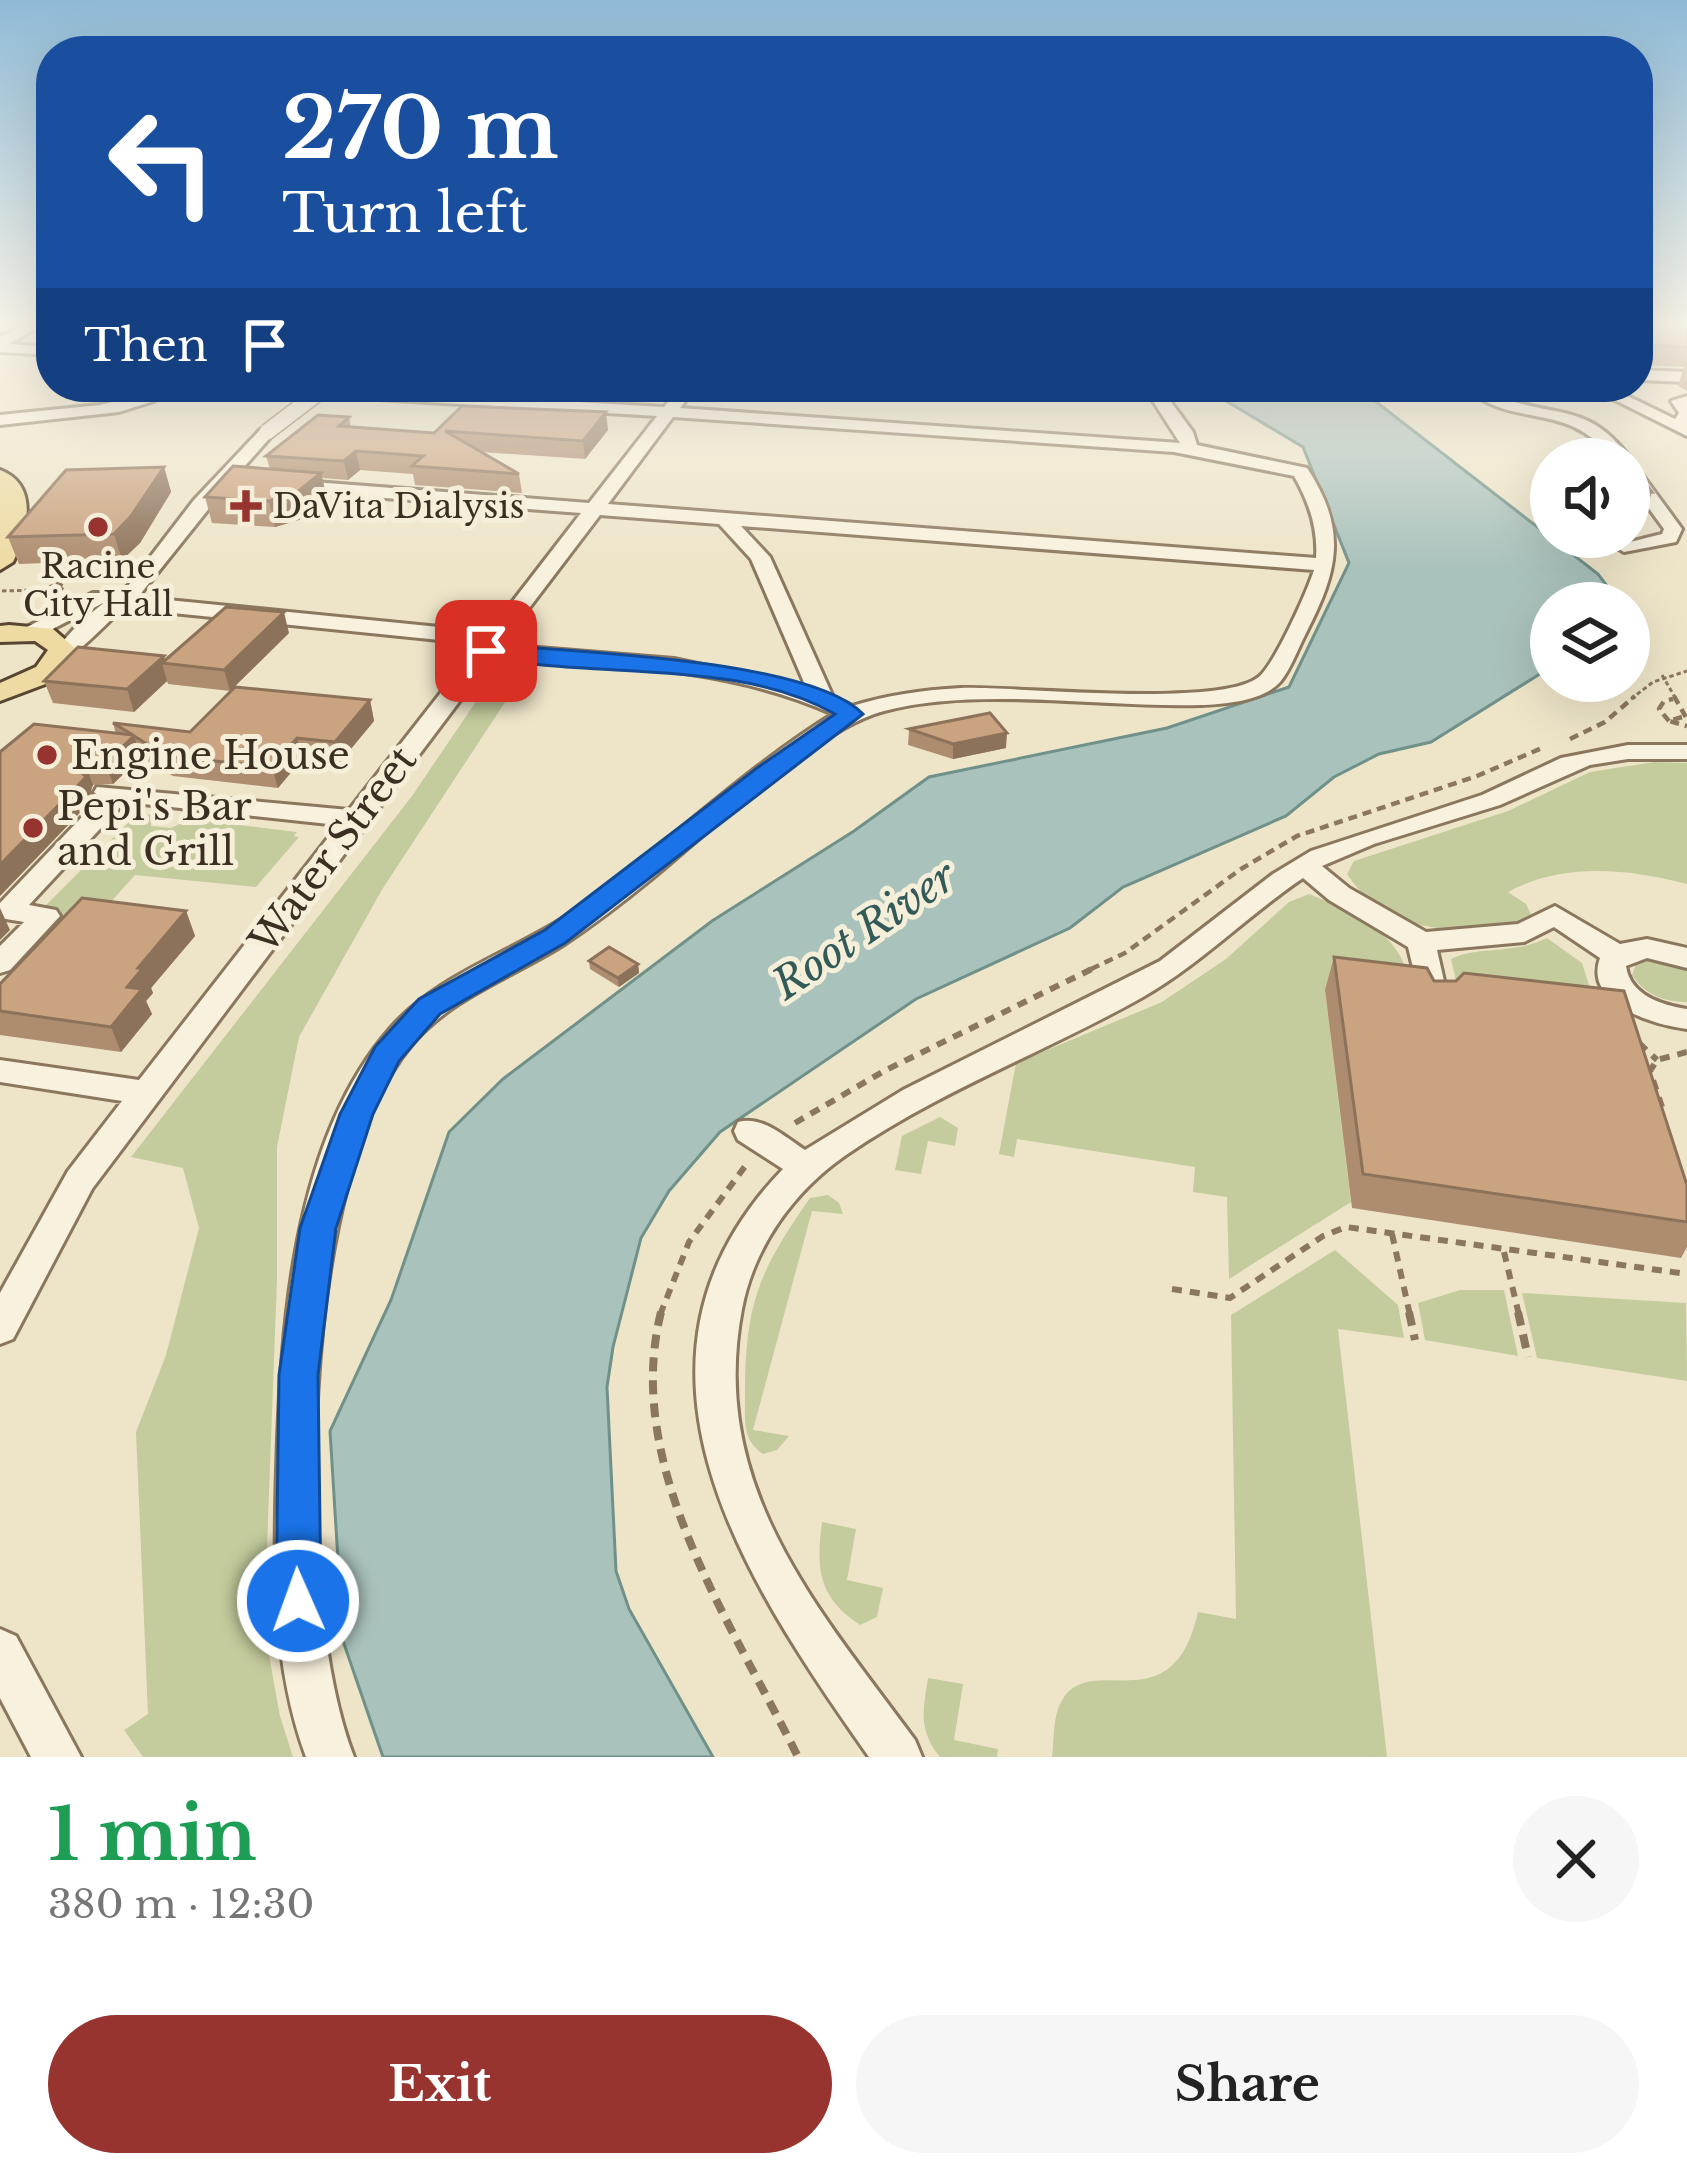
<!DOCTYPE html>
<html lang="en">
<head>
<meta charset="utf-8">
<style>
	body { margin:0; font-family:"Libre Baskerville",serif; background:#f6f6f6; color:#222; height:100vh; display:flex; flex-direction:column; font-size:45px; white-space:nowrap }
	* { box-sizing:border-box; margin:0 }
	p { font-size:39px; color:#767676 }
	.icon { flex:none; width:66px; height:66px; fill:none; stroke:currentColor; stroke-width:2; stroke-linecap:round; stroke-linejoin:round }
	.map { position:relative; height:1757px; overflow:hidden }
	.details { display:flex; flex-direction:column; background:#fff; flex:1 }
	.details>* { flex:none }
	.guide { position:absolute; left:36px; top:36px; width:1617px; height:366px; border-radius:48px; box-shadow:0 12px 48px #0002; background:#1a4fa0; color:#fff; overflow:hidden }
	.buttons { position:absolute; left:1530px; top:438px; display:grid; gap:24px }
	.buttons a { display:grid; place-items:center; width:120px; height:120px; border-radius:50%; background:#fff; box-shadow:0 12px 48px #0002; font-size:60px }
	.pin { position:absolute; display:grid; place-items:center; width:102px; height:102px; color:#fff; margin:-51px; border-radius:24px; box-shadow:0 6px 18px #0006 }
	.me { position:absolute; width:132px; margin:-66px; rotate:358deg; stroke-linejoin:round; filter:drop-shadow(0 0 9px #0008) }
	.turn { display:flex; align-items:center; gap:42px; height:252px; padding:0 48px; font-size:54px }
	.turn .icon { width:156px; height:156px; stroke-width:2.5 }
	.turn b { display:block; font-size:84px; line-height:102px }
	.then { display:flex; align-items:center; height:114px; padding:0 48px; background:#0003; gap:24px; font-size:45px }
	.round { display:grid; place-items:center; flex:none; width:126px; height:126px; border-radius:63px; background:#f6f6f6 }
	.summary { display:flex; align-items:center; justify-content:space-between; height:204px; padding:0 48px }
	h1 { font-size:72px; font-weight:700; line-height:90px; color:#1e9e55 }
	.primary-button { display:flex; gap:24px; margin-top:auto; padding:24px 48px }
	.primary-button a { flex:1; height:138px; border-radius:72px; background:#973430; color:#fff; font-size:48px; font-weight:700; line-height:138px; text-align:center }
	.primary-button a+a { background:#f6f6f6; color:#222 }
	.map>svg:first-child { display:block }
	.green { fill:#c4cc9d }
	.water { fill:#aac2bc; stroke:#70918a; stroke-width:3 }
	.lines { fill:none; stroke-linecap:round; stroke-linejoin:round }
	.minor-casing { stroke:#8a775e; stroke-width:6 }
	.major-casing { stroke:#584632; stroke-width:6 }
	.path-far3 { stroke:#8a775e; stroke-width:3; stroke-dasharray:4.5 3; stroke-linecap:butt }
	.path-far2 { stroke:#8a775e; stroke-width:4.5; stroke-dasharray:9 6; stroke-linecap:butt }
	.path-far1 { stroke:#8a775e; stroke-width:6; stroke-dasharray:10 8; stroke-linecap:butt }
	.path { stroke:#8a775e; stroke-width:8; stroke-dasharray:14 9; stroke-linecap:butt }
	.minor { fill:#f8f1dd; fill-rule:evenodd }
	.major { fill:#eedba4; fill-rule:evenodd }
	.minor-bridge-casing { stroke:#8a775e; stroke-width:18; stroke-linecap:butt }
	.minor-bridge { stroke:#f8f1dd; stroke-width:15 }
	.wall { fill:#ae8c6f }
	.shaded-wall { fill:#8d725a }
	.building { fill:#caa381; stroke:#8d725a; stroke-width:3 }
	.route { fill:#1a73e8; stroke:#114b97; stroke-width:3 }
	.poi-dot { fill:#973430; stroke:#f5eed9; stroke-width:4.5 }
	.labels { text-anchor:middle; dominant-baseline:central; stroke-width:10; stroke-linejoin:round; paint-order:stroke }
	.far-poi-label { font-size:33px; fill:#3b2f21; stroke:#f5eed9; text-anchor:start }
	.poi-label { font-size:39px; fill:#3b2f21; stroke:#f5eed9; text-anchor:start }
	.street-label { font-size:39px; fill:#3b2f21; stroke:#f5eed9 }
	.water-label { font-size:42px; font-style:italic; fill:#315a59; stroke:#f5eed9 }
</style>
</head>
<body>
<div class="map">
<svg width="1687" height="1757" viewBox="0 0 1687 1757">
	<rect width="100%" height="100%" fill="#eee5c9"/>
	<!-- green -->
	<g class="green">
		<path d="M504,660L519,666V681L383,888L299,1037L277,1147V1279L264,1628L280,1716L293,1757H143L124,1730L148,1714L136,1432L166,1355L199,1228L183,1168L131,1157L412,796Z"/>
		<path d="M1655,762L1687,763V884C1628,869 1563,862 1508,892L1526,904L1534,921C1466,935 1390,939 1347,874L1354,861L1508,811L1590,772Z"/>
		<path d="M138,813L151,815V826L171,828L190,819L297,832L294,836L299,837L256,887L135,875L92,923H55L45,906Z"/>
		<path d="M1309,894C1344,908 1397,931 1406,971L1325,991L1351,1202L1229,1279L1227,1197L1193,1192L1195,1167L1017,1139L1014,1157L999,1154L1016,1063L1162,1002L1226,959L1289,902Z"/>
		<path d="M1547,938L1582,963L1601,1023L1462,1007L1451,959C1475,946 1513,955 1547,938Z"/>
		<path d="M1653,959L1687,969V1002C1664,1002 1645,995 1632,975L1636,964Z"/>
		<path d="M940,1117L958,1128L955,1146L928,1141L921,1174L895,1170L902,1136Z"/>
		<path d="M828,1195L839,1203L843,1214L812,1211L753,1430L789,1436L777,1450L763,1454C742,1440 745,1420 745,1396C745,1305 758,1272 810,1198Z"/>
		<path d="M1335,1250L1398,1305L1404,1338L1338,1329L1387,1757H1052C1054,1742 1053,1723 1058,1709C1083,1641 1171,1733 1198,1612L1236,1619L1231,1315Z"/>
		<path d="M1460,1290H1504L1518,1356L1425,1340L1418,1303Z"/>
		<path d="M1522,1293L1686,1303L1687,1381L1537,1358Z"/>
		<path d="M822,1522L856,1529L847,1580L883,1588L877,1617L860,1625C818,1597 816,1569 822,1522Z"/>
		<path d="M928,1678L963,1684L954,1740L998,1749L997,1757H940C918,1730 923,1710 928,1678Z"/>
	</g>
	<!-- water -->
	<path class="water" d="M1203,387H1357L1598,574L1620,603H1551V667L1431,742L1379,754L1334,777L1286,816L1123,887L1070,928L916,999L720,1132L669,1191L641,1238L613,1347L607,1387L616,1571L629,1609L713,1757H383L343,1641L330,1431L391,1300L449,1132L503,1079L712,921L854,831L929,777L1167,728L1289,687L1349,563L1303,447Z"/>
	<g class="lines">
		<!-- minor casing -->
		<g class="minor-casing">
			<g id="minor">
				<path d="M30,322H47L9,344L51,347V355L0,352V337Z"/>
				<path d="M1638,370L1687,372V382L1638,380Z"/>
				<path d="M89,387H313L664,407L680,387H696L680,408L1180,443L1144,387H1160L1193,432L1197,445L1307,468C1348,530 1338,571 1306,633C1298,648 1291,669 1280,682C1263,701 1225,704 1201,705C1104,708 977,686 884,711C815,729 709,832 650,880C622,903 593,925 563,945C512,977 452,997 412,1044C299,1177 292,1600 354,1757H306C272,1664 274,1568 277,1470C281,1329 292,1141 390,1029C437,974 514,952 573,912C662,850 740,772 833,714C728,666 606,665 492,658L92,1189L13,1339L0,1344V1293L68,1171L122,1101L0,1082V1060L139,1080L338,825L125,802L29,905L56,910L60,916L10,970L0,973V946L24,922L0,918V903L100,798L94,792L97,787L349,810L479,644L124,608C106,622 74,662 55,660V650L81,621L105,602L39,636H25V628L93,593H107L108,601L128,586L194,500L261,429L275,432L236,476L589,503L657,416L378,399L151,394L154,401L119,412L0,425V415L100,405L146,394L97,392ZM673,417L1174,452L1294,476C1309,502 1318,528 1316,558L608,504ZM227,486L581,513L489,632L138,597ZM600,515L719,524L751,559L806,687L674,659L501,645ZM741,526L1314,570C1307,592 1276,661 1260,676C1224,709 1017,686 961,688C923,690 888,695 852,706L833,697L770,557Z"/>
				<path d="M1465,387C1484,387 1494,395 1511,401C1567,417 1591,407 1631,459H1613C1565,398 1514,431 1465,387Z"/>
				<path d="M1589,387H1609L1675,419L1679,413L1671,401L1687,396V436Z"/>
				<path d="M1629,464L1635,465L1682,529L1676,542L1624,552L1614,546L1662,534L1664,529L1629,481Z"/>
				<path d="M1628,745H1687V759H1628L1590,765L1500,805L1374,844L1322,866L1349,888L1426,932L1518,924L1555,906L1620,944L1647,939L1687,948V968L1647,958L1626,966C1630,995 1661,1005 1687,1009V1029C1654,1025 1583,1004 1600,958L1554,927L1524,942L1437,950L1449,1003L1445,1010H1423L1408,947L1329,900L1303,878C1247,916 1202,963 1143,997C1045,1052 939,1091 846,1155C794,1191 754,1246 742,1309C708,1486 817,1607 915,1740L922,1757H869C746,1582 597,1362 783,1169L738,1140L734,1131L738,1122C762,1115 785,1137 805,1150L903,1090L1160,961L1273,874L1311,851L1482,795L1561,758Z"/>
				<path d="M0,1629L16,1636L81,1757H31L0,1698Z"/>
			</g>
		</g>
		<!-- major casing -->
		<g class="major-casing">
			<g id="major">
				<path d="M0,470C40,485 27,532 13,562L0,570Z"/>
				<path d="M9,625L53,629L77,650L56,680L0,701V683L36,667L48,650L35,641L0,642V626Z"/>
			</g>
		</g>
		<!-- path-far3 -->
		<g class="path-far3">
			<path d="M55,580L72,563"/>
			<path d="M59,583L64,587L57,593L35,592Z"/>
			<path d="M2,591L35,590"/>
			<path d="M1662,675L1676,699"/>
			<path d="M1631,699L1653,682L1687,671"/>
		</g>
		<!-- path-far2 -->
		<g class="path-far2">
			<path d="M1674,696L1687,719"/>
			<path d="M1682,717L1669,721L1687,726"/>
			<path d="M1669,721L1659,709L1664,701L1673,699"/>
			<path d="M1570,739L1605,722L1635,696"/>
			<path d="M1091,969L1125,953L1241,869L1297,836L1477,776L1542,748"/>
		</g>
		<!-- path-far1 -->
		<g class="path-far1">
			<path d="M1639,1043L1657,1060"/>
			<path d="M1662,1107L1650,1071L1657,1060L1687,1052"/>
			<path d="M795,1123L884,1071L1098,966"/>
			<path d="M1392,1234L1410,1315"/>
			<path d="M1504,1252L1519,1315"/>
			<path d="M1172,1289L1230,1298L1323,1236L1346,1227L1687,1274"/>
			<path d="M660,1315L689,1242L746,1165"/>
		</g>
		<!-- path -->
		<g class="path">
			<path d="M661,1312C622,1467 733,1625 798,1757"/>
			<path d="M1409,1312L1415,1340"/>
			<path d="M1518,1312L1528,1357"/>
		</g>
		<!-- minor -->
		<use href="#minor" class="minor"/>
		<!-- major -->
		<use href="#major" class="major"/>
		<!-- minor-bridge casing -->
		<g class="minor-bridge-casing">
			<path id="minor-bridge" d="M267,432L326,387"/>
		</g>
		<!-- minor-bridge -->
		<use href="#minor-bridge" class="minor-bridge"/>
	</g>
	<!-- wall -->
	<g class="wall">
		<path d="M1638,322H1687V391L1678,386L1684,367L1638,365Z"/>
		<path d="M462,406L608,430L585,459L480,452L519,474L522,493L415,485L413,474L360,470L348,480L322,478L327,498L302,519L275,527L212,523L205,497L270,469L266,456L349,417L351,427L434,433Z"/>
		<path d="M1629,465L1652,492L1646,511L1629,510Z"/>
		<path d="M164,467L171,492L140,543L122,560L19,564L8,537Z"/>
		<path d="M289,633L230,691L168,684L167,681L134,712L53,703L44,681L164,656L165,660Z"/>
		<path d="M370,700L374,721L340,762L303,758L278,788L173,776L141,757L113,784L93,785L91,790L94,798L0,896V752L116,734L113,723L190,732Z"/>
		<path d="M909,729L1006,748L953,759L908,745Z"/>
		<path d="M186,911L195,936L151,988L153,993L146,1001L152,1014L121,1052L0,1035V984Z"/>
		<path d="M1334,957L1434,981L1687,1185V1247L1681,1258L1352,1208L1325,990Z"/>
		<path d="M589,961L638,964L639,973L619,987L590,969Z"/>
	</g>
	<!-- shaded-wall -->
	<g class="shaded-wall">
		<path d="M74,387H88L86,390L76,393Z"/>
		<path d="M606,412L608,430L585,459L583,441Z"/>
		<path d="M356,451L360,470L348,480L344,461Z"/>
		<path d="M164,467L171,492L140,543L122,560L114,534Z"/>
		<path d="M321,473L327,498L302,519L275,527L269,501Z"/>
		<path d="M284,612L289,633L230,691L224,670Z"/>
		<path d="M164,656L166,664L162,663L167,681L134,712L127,689Z"/>
		<path d="M370,700L374,721L340,762L335,742Z"/>
		<path d="M1007,733L1006,748L953,759V744Z"/>
		<path d="M134,736L141,757L113,784L105,763Z"/>
		<path d="M297,738L303,758L278,788L272,767Z"/>
		<path d="M85,764L93,785L91,790L94,798L0,896V865L81,772Z"/>
		<path d="M0,908L10,930L0,940Z"/>
		<path d="M186,911L195,936L151,988L153,993L146,1001L152,1014L121,1052L111,1027L127,987L138,968Z"/>
		<path d="M638,964L639,973L619,987L618,978Z"/>
	</g>
	<!-- building -->
	<g class="building">
		<path d="M1638,322H1687V347L1638,344Z"/>
		<path d="M462,406L606,412L583,441L445,431L519,474L412,466L423,456L356,451L344,461L266,456L318,415L349,417L339,426L434,433Z"/>
		<path d="M1629,465H1632L1652,492L1629,491Z"/>
		<path d="M233,466L321,473L296,493L269,501L205,497Z"/>
		<path d="M164,467L131,516L114,534L8,537L66,470Z"/>
		<path d="M226,607L284,612L224,670L162,663Z"/>
		<path d="M78,647L164,656L127,689L44,681Z"/>
		<path d="M235,687L370,700L335,742L297,738L272,767L166,756L134,736L105,763L85,764L81,772L86,777L0,865V752L34,724L133,735L113,723L190,732Z"/>
		<path d="M990,713L1007,733L953,744L909,729Z"/>
		<path d="M82,898L186,911L138,968H143L127,987L142,989L111,1027L0,1011V984Z"/>
		<path d="M609,947L638,964L618,978L589,961Z"/>
		<path d="M1334,957L1427,968L1434,981H1456L1464,973L1624,991L1687,1185V1222L1363,1174Z"/>
	</g>
	<!-- sky -->
	<linearGradient id="sky" x2="0" y2="1"><stop stop-color="#8fbad6"/><stop offset="0.57" stop-color="#f7f3e7"/><stop offset="1" stop-color="#f7f3e7" stop-opacity="0"/></linearGradient>
	<rect width="1687" height="568" fill="url(#sky)"/>
	<!-- route -->
	<path class="route" d="M486,644C568,652 809,658 863,714L565,943L440,1014L399,1061L373,1114L336,1228L318,1375L321,1601L314,1617L298,1624L283,1617L276,1601L279,1375L300,1228L340,1114L375,1047L419,999L545,930L757,768L835,714C733,656 590,681 478,655V646Z"/>
	<!-- markers -->
	<g class="poi-dot">
		<path d="M240 488h12v12h12v12h-12v12h-12v-12h-12v-12h12z"/>
		<circle cx="98" cy="527" r="12"/>
		<circle cx="47" cy="755" r="12"/>
		<circle cx="33" cy="828" r="12"/>
	</g>
	<g class="labels">
		<!-- far-poi labels -->
		<g class="far-poi-label">
			<text x="273" y="506">DaVita Dialysis</text>
			<text x="98" y="566" text-anchor="middle">Racine<tspan x="98" dy="38">City Hall</tspan></text>
		</g>
		<!-- poi labels -->
		<g class="poi-label">
			<text x="71" y="755">Engine House</text>
			<text x="57" y="806">Pepi's Bar<tspan x="57" dy="45">and Grill</tspan></text>
		</g>
		<!-- street labels -->
		<g class="street-label">
			<text transform="translate(333 850) rotate(-53)">Water Street</text>
		</g>
		<!-- water labels -->
		<g class="water-label">
			<text transform="translate(864 930) rotate(-34)">Root River</text>
		</g>
	</g>
</svg>
<div class="buttons">
<a><svg class="icon" aria-label="sound" viewBox="0 0 24 24"><path d="M4 9h4l5-4v14l-5-4H4zM17 9q2 3 0 6"/></svg></a>
<a><svg class="icon" aria-label="layers" viewBox="0 0 24 24"><path d="M12 4l9 5-9 5-9-5zM3 14l9 5 9-5"/></svg></a>
</div>
<div class="pin" style="left:486px;top:651px;background:#d93025"><svg class="icon" aria-label="arrive" viewBox="0 0 24 24"><path d="M6 21V4h12l-3 4 3 4H6"/></svg></div>
<svg class="me" style="left:298px;top:1601px" viewBox="-20 -20 40 40"><circle r="17" fill="#1a73e8" stroke="#fff" stroke-width="3"/><path d="M0-11L8 9 0 5-8 9z" fill="#fff"/></svg>
<div class="guide">
<div class="turn"><svg class="icon" aria-label="left" viewBox="0 0 24 24"><path d="M17 20v-9H6M10 6l-5 5 5 5"/></svg><div><b>270 m</b>Turn left</div></div>
<div class="then">Then<svg class="icon" aria-label="arrive" viewBox="0 0 24 24"><path d="M6 21V4h12l-3 4 3 4H6"/></svg></div>
</div>
</div>
<section class="details">
<div class="summary"><div><h1>1 min</h1><p>380 m · 12:30</p></div><a class="round"><svg class="icon" aria-label="close" viewBox="0 0 24 24"><path d="M6 6l12 12M18 6L6 18"/></svg></a></div>
<div class="primary-button"><a>Exit</a><a>Share</a></div>
</section>
</body>
</html>
